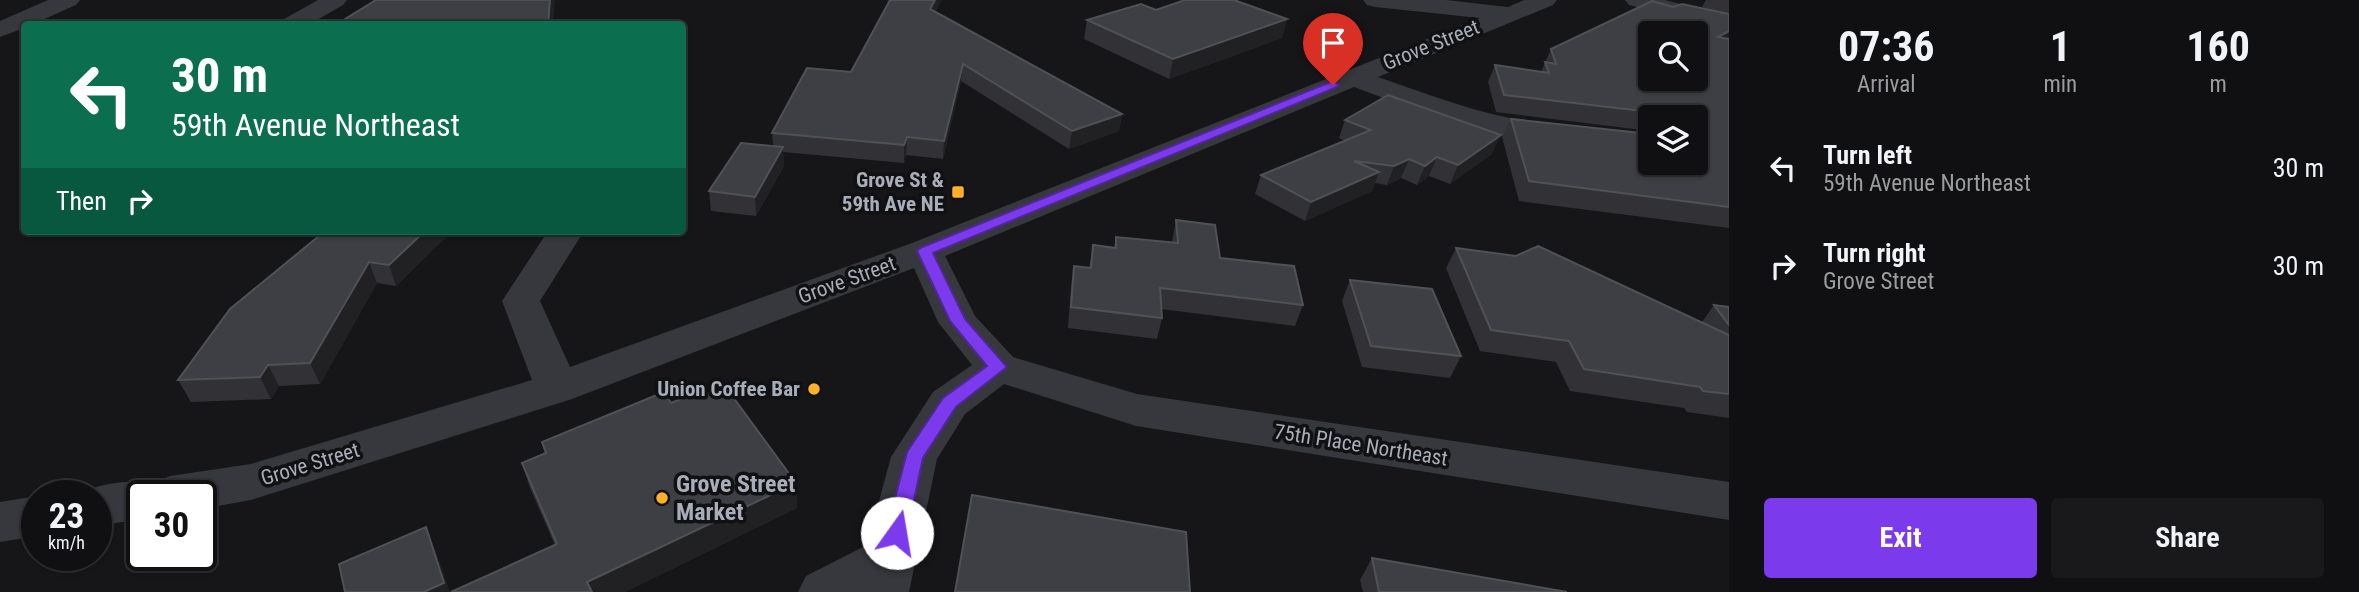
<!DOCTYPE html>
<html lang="en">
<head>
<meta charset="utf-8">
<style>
	body { margin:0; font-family:"Roboto Condensed",sans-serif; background:#19191b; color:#f1f3f6; height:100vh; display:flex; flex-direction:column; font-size:26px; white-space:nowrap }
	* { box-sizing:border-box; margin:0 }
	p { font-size:23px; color:#9c9d9f }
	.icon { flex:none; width:38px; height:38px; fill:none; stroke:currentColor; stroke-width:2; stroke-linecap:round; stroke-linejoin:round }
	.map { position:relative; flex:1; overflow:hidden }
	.drawer { display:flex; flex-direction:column; background:#101012; width:630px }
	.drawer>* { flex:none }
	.hud { position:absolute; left:21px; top:21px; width:665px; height:214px; border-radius:7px; box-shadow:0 2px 5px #0004,0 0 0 2px #303032; background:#0b6e4f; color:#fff; overflow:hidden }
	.fabs { position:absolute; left:1638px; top:21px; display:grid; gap:14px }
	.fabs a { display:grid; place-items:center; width:70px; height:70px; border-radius:7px; background:#101012; box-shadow:0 2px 5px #0004,0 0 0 2px #303032; font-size:35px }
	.speed { position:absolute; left:21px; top:480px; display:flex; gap:14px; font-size:35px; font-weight:700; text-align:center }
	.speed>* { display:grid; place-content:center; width:91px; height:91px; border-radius:50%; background:#101012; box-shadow:0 2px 5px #0004,0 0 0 2px #303032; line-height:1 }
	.speed small { font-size:18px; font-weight:400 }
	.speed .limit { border:4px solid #111; border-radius:10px; background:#fff; color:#111 }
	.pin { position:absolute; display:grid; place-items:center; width:60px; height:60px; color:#fff; margin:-72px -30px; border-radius:50% 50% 50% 0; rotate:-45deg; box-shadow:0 0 7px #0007 }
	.pin .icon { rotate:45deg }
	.me { position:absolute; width:77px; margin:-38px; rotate:13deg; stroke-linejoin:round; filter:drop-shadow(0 0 5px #0008) }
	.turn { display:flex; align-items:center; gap:24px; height:147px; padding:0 35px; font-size:32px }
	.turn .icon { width:91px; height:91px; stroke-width:2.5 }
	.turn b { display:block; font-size:49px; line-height:60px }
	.then { display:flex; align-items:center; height:66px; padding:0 35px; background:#0003; gap:14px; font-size:26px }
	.eta { display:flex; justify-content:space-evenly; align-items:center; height:119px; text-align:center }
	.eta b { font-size:42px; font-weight:700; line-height:49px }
	.cta { display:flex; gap:14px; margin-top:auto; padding:14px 35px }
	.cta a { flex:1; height:80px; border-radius:7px; background:#7c3aed; color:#fff; font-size:28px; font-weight:700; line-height:80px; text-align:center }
	.cta a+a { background:#19191b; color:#f1f3f6 }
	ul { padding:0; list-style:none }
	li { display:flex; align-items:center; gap:21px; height:98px; padding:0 35px }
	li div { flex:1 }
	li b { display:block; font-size:26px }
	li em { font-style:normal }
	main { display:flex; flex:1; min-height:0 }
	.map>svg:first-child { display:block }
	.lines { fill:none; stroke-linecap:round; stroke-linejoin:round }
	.minor { fill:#37383d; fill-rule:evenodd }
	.wall { fill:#323236 }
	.shaded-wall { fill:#212124 }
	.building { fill:#3e3f44; stroke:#4f5156; stroke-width:2; fill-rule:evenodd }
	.route { fill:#7c3aed; stroke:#51269a; stroke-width:2 }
	.poi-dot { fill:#ffb227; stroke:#111113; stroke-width:2.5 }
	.labels { text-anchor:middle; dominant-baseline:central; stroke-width:7; stroke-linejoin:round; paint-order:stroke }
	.street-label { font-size:21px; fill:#a7adb9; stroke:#111113 }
	.poi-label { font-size:21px; font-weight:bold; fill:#a7adb9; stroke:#111113; text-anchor:end }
	.near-poi-label { font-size:24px; font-weight:bold; fill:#a7adb9; stroke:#111113; text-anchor:start }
</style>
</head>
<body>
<main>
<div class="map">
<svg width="1729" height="592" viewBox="0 0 1729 592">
	<rect width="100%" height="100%" fill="#161618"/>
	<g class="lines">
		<!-- minor -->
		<g class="minor">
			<path d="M48,0H80L76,5L33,24H24V28L0,37V21Z"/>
			<path d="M318,0H347L343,5L310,24H281L284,19Z"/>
			<path d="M1363,0H1446L1508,7L1524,0H1557L1553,5L1378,77C1422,92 1465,109 1510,118C1529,122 1550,121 1570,126L1574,132L1570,138C1515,152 1407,106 1354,87L945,256L975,316L1013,357L1137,394L1729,482V520L1136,426L1004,384L965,414L937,459L909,592H798L806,576L867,545L891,457L933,392L972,365L938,322L914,268L572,399L251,500L201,509V495H142V519L96,526V495H78C94,484 133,478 152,484L170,476L251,464L532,380L502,301L548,231H584L540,301L570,367L912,243L1480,18L1375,7L1367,5Z"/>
			<path d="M1625,0H1665L1729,17V31L1629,5Z"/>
			<path d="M37,496V536L0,542V502Z"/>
		</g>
	</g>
	<!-- wall -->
	<g class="wall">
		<path d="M1706,0H1729V228L1519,201L1502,137L1511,119L1650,163L1696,117H1650V131L1496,112L1488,82L1495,65L1541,72L1551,49L1673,7L1722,13L1702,7Z"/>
		<path d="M1156,10L1287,19L1282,38L1169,79L1084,39L1087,20Z"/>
		<path d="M936,12L1122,114L1119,131L1069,149L961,81L943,159L906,155L904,163L783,152L784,166L756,216L711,211L709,191L773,146L772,133L851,72Z"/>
		<path d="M1345,120L1492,154L1450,184L1429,176L1417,185L1401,178L1387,185L1375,183L1372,191L1305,221L1255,194L1261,175L1345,141L1339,138Z"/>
		<path d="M1176,220L1220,258L1303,305L1295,326L1161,309L1162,318L1157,339L1068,328L1071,286L1074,266L1089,268L1093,245L1114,247L1116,237L1172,242Z"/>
		<path d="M452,231L396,286L377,283L320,384L279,386L271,399L191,402L178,380L230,309Z"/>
		<path d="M1456,248L1702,322L1714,305L1729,307V418L1687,412L1684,408L1570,391L1556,362L1480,351L1446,268Z"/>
		<path d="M1350,280L1461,356L1450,378L1362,367L1342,301Z"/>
		<path d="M671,403L796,483L797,508L625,592H451L555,545L530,488L522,463L545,453L542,442Z"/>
		<path d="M1372,558L1567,592H1363L1360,580Z"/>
	</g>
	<!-- shaded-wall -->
	<g class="shaded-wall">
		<path d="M550,0H555L553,24H548Z"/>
		<path d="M935,0H942L929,24L930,9Z"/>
		<path d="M1287,19L1282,38L1169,79L1173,59Z"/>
		<path d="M1729,31V43L1718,37Z"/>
		<path d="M963,64L961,81L943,159L944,141Z"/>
		<path d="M1122,114L1119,131L1069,149L1072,131Z"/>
		<path d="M1501,135L1492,154L1450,184L1458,165Z"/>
		<path d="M907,137L906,155L904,163V145Z"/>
		<path d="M783,147L784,166L756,216L755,197Z"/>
		<path d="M1437,157L1429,176L1417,185L1425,166Z"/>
		<path d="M1409,159L1401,178L1387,185L1394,166Z"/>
		<path d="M1379,172L1372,191L1305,221L1311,202Z"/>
		<path d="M425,231H452L396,286L389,265Z"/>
		<path d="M369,262L377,283L320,384L310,363Z"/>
		<path d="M268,365L279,386L271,399L260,377Z"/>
		<path d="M796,483L797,508L625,592H590L587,582Z"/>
		<path d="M426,527L435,549L450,592H424Z"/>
	</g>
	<!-- building -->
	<g class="building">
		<path d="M376,0H550L548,24H337Z"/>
		<path d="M890,0H935L930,9L1122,114L1072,131L963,64L944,141L907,137L904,145L772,133L807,68L851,72Z"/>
		<path d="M1185,0H1234L1287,19L1173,59L1087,20L1141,4L1156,10Z"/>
		<path d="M1652,1L1673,7L1682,4L1729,14V31L1718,37L1729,39V207L1529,181L1511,119L1650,134V163H1696V117H1663L1660,113L1504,95L1495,65L1549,73L1545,62L1556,64L1551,49ZM1650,33H1696V79H1650Z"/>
		<path d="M1388,95L1501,135L1458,165L1437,157L1425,166L1409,159L1394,166L1354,161L1379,172L1311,202L1261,175L1371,130L1345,120Z"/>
		<path d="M741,143L783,147L755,197L709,191Z"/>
		<path d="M1176,220L1215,225L1220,258L1294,266L1303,305L1160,288L1162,318L1071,307L1074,266L1091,268L1093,245L1116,248V237L1178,243Z"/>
		<path d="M325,231H425L389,265L369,262L310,363L268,365L260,377L178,380L230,309Z"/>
		<path d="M1538,246L1729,335V394L1703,391L1700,387L1584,369L1569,341L1491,330L1456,248L1516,256Z"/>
		<path d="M1350,280L1432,289L1461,356L1371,346Z"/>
		<path d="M1714,305L1729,307V325Z"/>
		<path d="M722,382L796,483L587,582L592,592H451L557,544L522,463L546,453L542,442L664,392L671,403Z"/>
		<path d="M972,495L1186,532L1190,592H955Z"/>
		<path d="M426,527L444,583L424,592H345L339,564Z"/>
		<path d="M1372,558L1567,592H1379Z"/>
	</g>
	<!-- route -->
	<path class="route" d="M1333,81L1339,85L1337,87L933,253L965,319L1007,367L956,407L923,458L907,533L904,539L897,541L889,539L886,533L907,452L943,398L987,366L950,321L917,251L920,248Z"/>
	<!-- markers -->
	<g class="poi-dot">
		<rect x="951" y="185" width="14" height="14" rx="3.5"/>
		<circle cx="814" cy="389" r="7"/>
		<circle cx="662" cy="498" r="7"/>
	</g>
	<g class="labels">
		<!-- street labels -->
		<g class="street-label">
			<text transform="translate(1431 45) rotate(-22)">Grove Street</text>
			<text transform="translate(847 280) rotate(-20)">Grove Street</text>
			<text transform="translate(1361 445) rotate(9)">75th Place Northeast</text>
			<text transform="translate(310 464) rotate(-17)">Grove Street</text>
		</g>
		<!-- poi labels -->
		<g class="poi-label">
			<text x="944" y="180">Grove St &amp;<tspan x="944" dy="24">59th Ave NE</tspan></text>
			<text x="800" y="389">Union Coffee Bar</text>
		</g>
		<!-- near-poi labels -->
		<g class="near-poi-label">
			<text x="676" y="484">Grove Street<tspan x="676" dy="28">Market</tspan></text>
		</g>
	</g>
</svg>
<div class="fabs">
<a><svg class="icon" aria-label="search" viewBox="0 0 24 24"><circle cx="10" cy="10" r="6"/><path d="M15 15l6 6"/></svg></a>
<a><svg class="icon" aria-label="layers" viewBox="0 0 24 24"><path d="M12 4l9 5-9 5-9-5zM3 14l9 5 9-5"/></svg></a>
</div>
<div class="speed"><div>23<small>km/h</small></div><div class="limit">30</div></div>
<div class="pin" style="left:1333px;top:85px;background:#d93025"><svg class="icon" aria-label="arrive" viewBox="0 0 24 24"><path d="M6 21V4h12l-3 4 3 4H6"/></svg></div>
<svg class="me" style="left:897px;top:533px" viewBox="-20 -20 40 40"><circle r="19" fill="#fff"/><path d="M0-13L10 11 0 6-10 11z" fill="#7c3aed"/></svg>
<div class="hud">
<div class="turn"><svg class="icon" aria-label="left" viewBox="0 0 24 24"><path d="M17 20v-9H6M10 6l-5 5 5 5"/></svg><div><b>30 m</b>59th Avenue Northeast</div></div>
<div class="then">Then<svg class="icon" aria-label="right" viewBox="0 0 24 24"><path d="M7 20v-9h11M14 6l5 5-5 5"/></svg></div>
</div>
</div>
<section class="drawer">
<div class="eta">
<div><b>07:36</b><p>Arrival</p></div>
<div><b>1</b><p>min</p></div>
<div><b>160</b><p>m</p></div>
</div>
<ul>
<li><svg class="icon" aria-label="left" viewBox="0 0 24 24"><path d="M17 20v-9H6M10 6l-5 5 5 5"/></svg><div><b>Turn left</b><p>59th Avenue Northeast</p></div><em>30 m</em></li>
<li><svg class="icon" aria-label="right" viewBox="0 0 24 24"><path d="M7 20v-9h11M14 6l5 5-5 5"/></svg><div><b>Turn right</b><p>Grove Street</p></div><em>30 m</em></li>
</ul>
<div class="cta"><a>Exit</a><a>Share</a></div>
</section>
</main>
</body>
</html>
